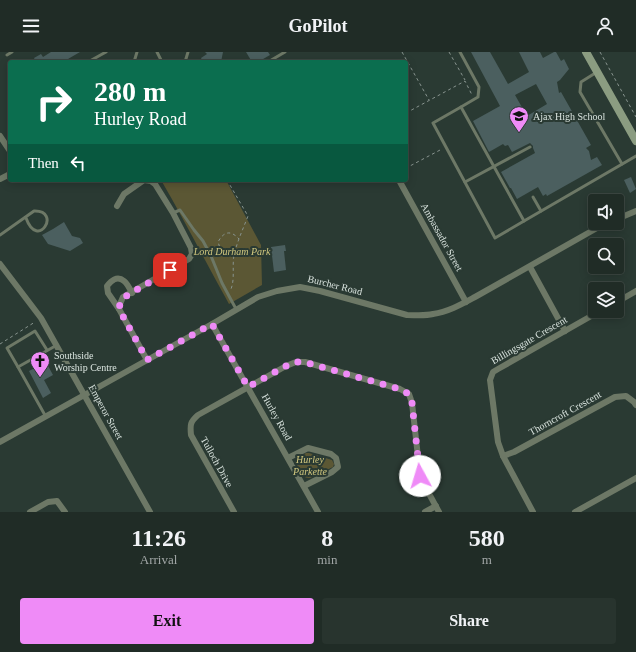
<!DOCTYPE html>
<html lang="en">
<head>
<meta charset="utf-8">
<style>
	body { margin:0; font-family:"Times New Roman",serif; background:#28342e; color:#f1f3f6; height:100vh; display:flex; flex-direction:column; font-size:15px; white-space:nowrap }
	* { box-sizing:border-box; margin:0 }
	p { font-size:13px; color:#a2a7a7 }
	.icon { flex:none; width:22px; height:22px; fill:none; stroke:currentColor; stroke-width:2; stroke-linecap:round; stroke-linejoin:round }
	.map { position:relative; height:460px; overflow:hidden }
	.drawer { display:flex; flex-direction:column; background:#202c26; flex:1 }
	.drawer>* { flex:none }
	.banner { position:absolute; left:8px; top:8px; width:400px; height:122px; border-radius:4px; box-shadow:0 2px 10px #0003,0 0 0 1px #3d4843; background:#0b6e4f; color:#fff; overflow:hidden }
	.fabs { position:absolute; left:588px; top:142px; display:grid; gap:8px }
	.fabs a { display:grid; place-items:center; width:36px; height:36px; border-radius:4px; background:#202c26; box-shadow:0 2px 10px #0003,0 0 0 1px #3d4843; font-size:20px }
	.pin { position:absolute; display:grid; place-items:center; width:34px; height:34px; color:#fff; margin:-17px; border-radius:8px; box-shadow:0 2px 6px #0006 }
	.me { position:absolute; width:44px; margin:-22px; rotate:354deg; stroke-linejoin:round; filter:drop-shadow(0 0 3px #0008) }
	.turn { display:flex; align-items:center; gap:14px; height:84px; padding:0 20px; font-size:18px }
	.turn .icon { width:52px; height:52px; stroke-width:2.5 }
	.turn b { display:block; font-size:28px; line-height:34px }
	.then { display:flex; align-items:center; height:38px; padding:0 20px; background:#0003; gap:8px; font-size:15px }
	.eta { display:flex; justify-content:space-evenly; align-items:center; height:68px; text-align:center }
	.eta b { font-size:24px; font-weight:700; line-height:28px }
	.primary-button { display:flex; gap:8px; margin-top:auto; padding:8px 20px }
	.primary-button a { flex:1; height:46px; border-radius:4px; background:#ef8bf7; color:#111; font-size:16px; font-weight:700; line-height:46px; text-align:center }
	.primary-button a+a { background:#28342e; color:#f1f3f6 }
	header { display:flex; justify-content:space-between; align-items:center; height:52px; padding:0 20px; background:#202c26; font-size:18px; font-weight:700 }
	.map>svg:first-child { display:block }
	.green { fill:#5b5734 }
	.building { fill:#4b5f5f; fill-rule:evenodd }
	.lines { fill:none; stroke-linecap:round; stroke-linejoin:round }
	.path { stroke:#88948f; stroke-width:1; stroke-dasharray:3 3; stroke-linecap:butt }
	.service { stroke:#6d7866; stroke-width:3 }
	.minor { stroke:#6d7866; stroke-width:6 }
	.secondary { stroke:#8b9c81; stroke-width:8 }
	.route { stroke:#ef8bf7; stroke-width:7; stroke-dasharray:0 12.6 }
	.labels { text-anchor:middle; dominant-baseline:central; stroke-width:4; stroke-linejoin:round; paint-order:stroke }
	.poi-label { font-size:10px; fill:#d9e3de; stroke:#2a3a33; text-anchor:start }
	.street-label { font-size:10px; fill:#d9e3de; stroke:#2a3a33 }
	.park-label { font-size:10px; font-style:italic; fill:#d2c87f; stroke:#2a3a33 }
</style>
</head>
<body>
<header><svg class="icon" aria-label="menu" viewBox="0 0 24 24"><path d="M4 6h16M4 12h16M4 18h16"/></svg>GoPilot<svg class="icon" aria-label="person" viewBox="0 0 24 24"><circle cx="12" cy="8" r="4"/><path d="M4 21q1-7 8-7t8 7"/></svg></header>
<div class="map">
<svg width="636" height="460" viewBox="0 0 636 460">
	<rect width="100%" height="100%" fill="#2a3a33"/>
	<!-- green -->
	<g class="green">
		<path d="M161,128H226L261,193L262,233L229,252C206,211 185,169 161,128Z"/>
		<path d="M306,401H309L332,408L334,412L333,415L310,426C308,426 305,426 304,424C300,421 295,411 297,407C299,404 303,403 306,401Z"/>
	</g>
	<!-- building -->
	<g class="building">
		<path d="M51,0H80L68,7L69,8L66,10H36L34,6L41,2L43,5Z"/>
		<path d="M205,0H223L221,10H203L201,6L207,2Z"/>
		<path d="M246,0H268L270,3L258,10H252Z"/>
		<path d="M471,0H490L508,32L529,20L519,0H540L543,6L554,0H556L561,9L564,7L569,17L560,28L557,30L559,41L561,40L591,93L586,96L589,99L591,108L597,105L602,113L547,144L546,142L543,144L538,135L517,147L511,136H510L501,120L535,101L533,96V94L530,91L512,100L508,93L505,94L503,92L489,100L473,69L500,54ZM536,32L547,52L527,64L515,43Z"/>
		<path d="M631,125L636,137L630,141L624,128Z"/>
		<path d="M64,170L72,184L80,186L83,191L70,199L48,192L42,183L53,177Z"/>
		<path d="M285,193L286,199H284L286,218L274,220L271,195Z"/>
		<path d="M46,310L53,323L44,328L51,341L43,346L29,319Z"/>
	</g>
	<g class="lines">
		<!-- path -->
		<g class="path">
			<path d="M402,0L429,48"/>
			<path d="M449,0L465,28"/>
			<path d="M600,0L636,65"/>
			<path d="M282,7L284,10"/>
			<path d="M406,61L465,29L472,43"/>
			<path d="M406,117L408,115L442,97"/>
			<path d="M227,128L248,164C243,177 237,190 234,203C232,214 235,227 231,237"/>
			<path d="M234,202L221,199L218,190C224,179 231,178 239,187"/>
			<path d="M0,292L35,270"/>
		</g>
		<!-- service -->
		<g class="service">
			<path d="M157,0L162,10"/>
			<path d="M460,0L479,35L478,45L461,55L524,169L636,104"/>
			<path d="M7,3L12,0"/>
			<path d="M88,10L106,0"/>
			<path d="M134,10L137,0"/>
			<path d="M185,10L188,0"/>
			<path d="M268,10L285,0"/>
			<path d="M597,20L581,30L580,40L622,112"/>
			<path d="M461,55L433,71L495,186L524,169"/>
			<path d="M465,130L530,95"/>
			<path d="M533,145L541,159"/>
			<path d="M173,161L180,158L194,178L203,189L211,204L222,231L236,257"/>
			<path d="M0,183L34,159C62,158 38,199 26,166"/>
			<path d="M18,315L7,296L35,279L47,298"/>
			<path d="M46,365L18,315L57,293"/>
		</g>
		<!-- minor -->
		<g class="minor">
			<path d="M0,84L10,99"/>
			<path d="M0,127L10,122"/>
			<path d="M400,130L466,250"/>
			<path d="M117,154L124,142L144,128L151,129L155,132L173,161L191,196L192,202L189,207L123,245L120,252L119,257L147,308"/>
			<path d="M617,167L636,159"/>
			<path d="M0,212L41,266L150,460"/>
			<path d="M530,215L565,279"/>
			<path d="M617,250L636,239"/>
			<path d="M119,257L108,241L107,234C111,229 117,223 124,229C127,231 130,237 132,241"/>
			<path d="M212,272L318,460"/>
			<path d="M0,390L212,272L258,245L277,239L300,235L320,239L407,263C416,263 425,264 433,262C448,260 462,252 475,245L597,176L609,171"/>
			<path d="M503,404L514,400L615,345L626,344L634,350L636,353"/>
			<path d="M288,406L308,396L331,402L336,406L338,415L332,420L304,434"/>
			<path d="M30,460L48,450L57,449L65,460"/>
			<path d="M234,460L191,383C190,373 190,370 198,363L286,314L296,310H305L400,337L409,342L412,351L420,423L427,438L439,460"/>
			<path d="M425,460L436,454"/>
			<path d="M533,460L503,404L498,390L490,328L493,320L498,317L600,259"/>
			<path d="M575,460L636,426"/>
		</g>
		<!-- secondary -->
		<path class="secondary" d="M586,0L636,89"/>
	</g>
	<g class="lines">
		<!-- route -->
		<path class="route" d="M170,218L123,246L120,252L119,257L147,308L212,272L248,335L286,314L296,310H304L400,337L409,342L412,351L420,424"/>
	</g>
	<!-- icons -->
	<defs>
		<g id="school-pin" transform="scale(1)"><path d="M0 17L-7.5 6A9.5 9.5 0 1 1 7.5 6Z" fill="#ef8bf7" stroke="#2a3a33"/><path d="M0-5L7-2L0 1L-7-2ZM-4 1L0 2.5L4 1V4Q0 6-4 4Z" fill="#111"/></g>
		<g id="church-pin" transform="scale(1)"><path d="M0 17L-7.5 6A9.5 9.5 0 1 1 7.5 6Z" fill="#ef8bf7" stroke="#2a3a33"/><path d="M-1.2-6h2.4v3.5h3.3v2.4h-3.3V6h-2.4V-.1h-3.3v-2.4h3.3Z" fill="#111"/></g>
	</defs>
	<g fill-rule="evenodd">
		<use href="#school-pin" x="519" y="64"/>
		<use href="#church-pin" x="40" y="309"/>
	</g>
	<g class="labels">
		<!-- poi labels -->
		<g class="poi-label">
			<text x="533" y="64">Ajax High School</text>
			<text x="54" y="303">Southside<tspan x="54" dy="12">Worship Centre</tspan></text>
		</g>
		<!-- street labels -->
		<g class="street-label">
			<text transform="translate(442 185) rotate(61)">Ambassador Street</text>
			<text transform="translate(335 233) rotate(14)">Burcher Road</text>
			<text transform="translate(529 288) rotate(-30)">Billingsgate Crescent</text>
			<text transform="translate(106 360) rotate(61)">Emperor Street</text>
			<text transform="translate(565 361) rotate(-29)">Thorncroft Crescent</text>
			<text transform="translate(277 365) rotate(61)">Hurley Road</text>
			<text transform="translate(217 410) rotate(61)">Tulloch Drive</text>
		</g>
		<!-- park labels -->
		<g class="park-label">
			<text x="232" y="199">Lord Durham Park</text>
			<text x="310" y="407">Hurley<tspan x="310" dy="12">Parkette</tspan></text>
		</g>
	</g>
</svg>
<div class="fabs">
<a><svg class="icon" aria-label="sound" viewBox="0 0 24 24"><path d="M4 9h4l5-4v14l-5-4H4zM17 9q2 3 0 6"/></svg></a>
<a><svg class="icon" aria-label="search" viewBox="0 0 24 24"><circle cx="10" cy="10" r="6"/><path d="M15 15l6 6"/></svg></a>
<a><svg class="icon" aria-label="layers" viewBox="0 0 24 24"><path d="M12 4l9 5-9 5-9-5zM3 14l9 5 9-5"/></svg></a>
</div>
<div class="pin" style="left:170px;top:218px;background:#d93025"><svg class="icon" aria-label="arrive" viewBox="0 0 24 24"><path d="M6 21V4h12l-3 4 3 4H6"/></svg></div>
<svg class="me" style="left:420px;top:424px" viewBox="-20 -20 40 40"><circle r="19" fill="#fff"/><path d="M0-13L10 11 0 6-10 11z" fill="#ef8bf7"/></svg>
<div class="banner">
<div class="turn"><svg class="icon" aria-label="right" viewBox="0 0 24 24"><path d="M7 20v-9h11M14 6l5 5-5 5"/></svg><div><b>280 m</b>Hurley Road</div></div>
<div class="then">Then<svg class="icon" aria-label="left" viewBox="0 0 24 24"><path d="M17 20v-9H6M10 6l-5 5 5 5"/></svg></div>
</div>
</div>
<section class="drawer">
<div class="eta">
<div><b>11:26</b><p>Arrival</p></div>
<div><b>8</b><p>min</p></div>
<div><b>580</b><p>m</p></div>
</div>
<div class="primary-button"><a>Exit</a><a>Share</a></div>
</section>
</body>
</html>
